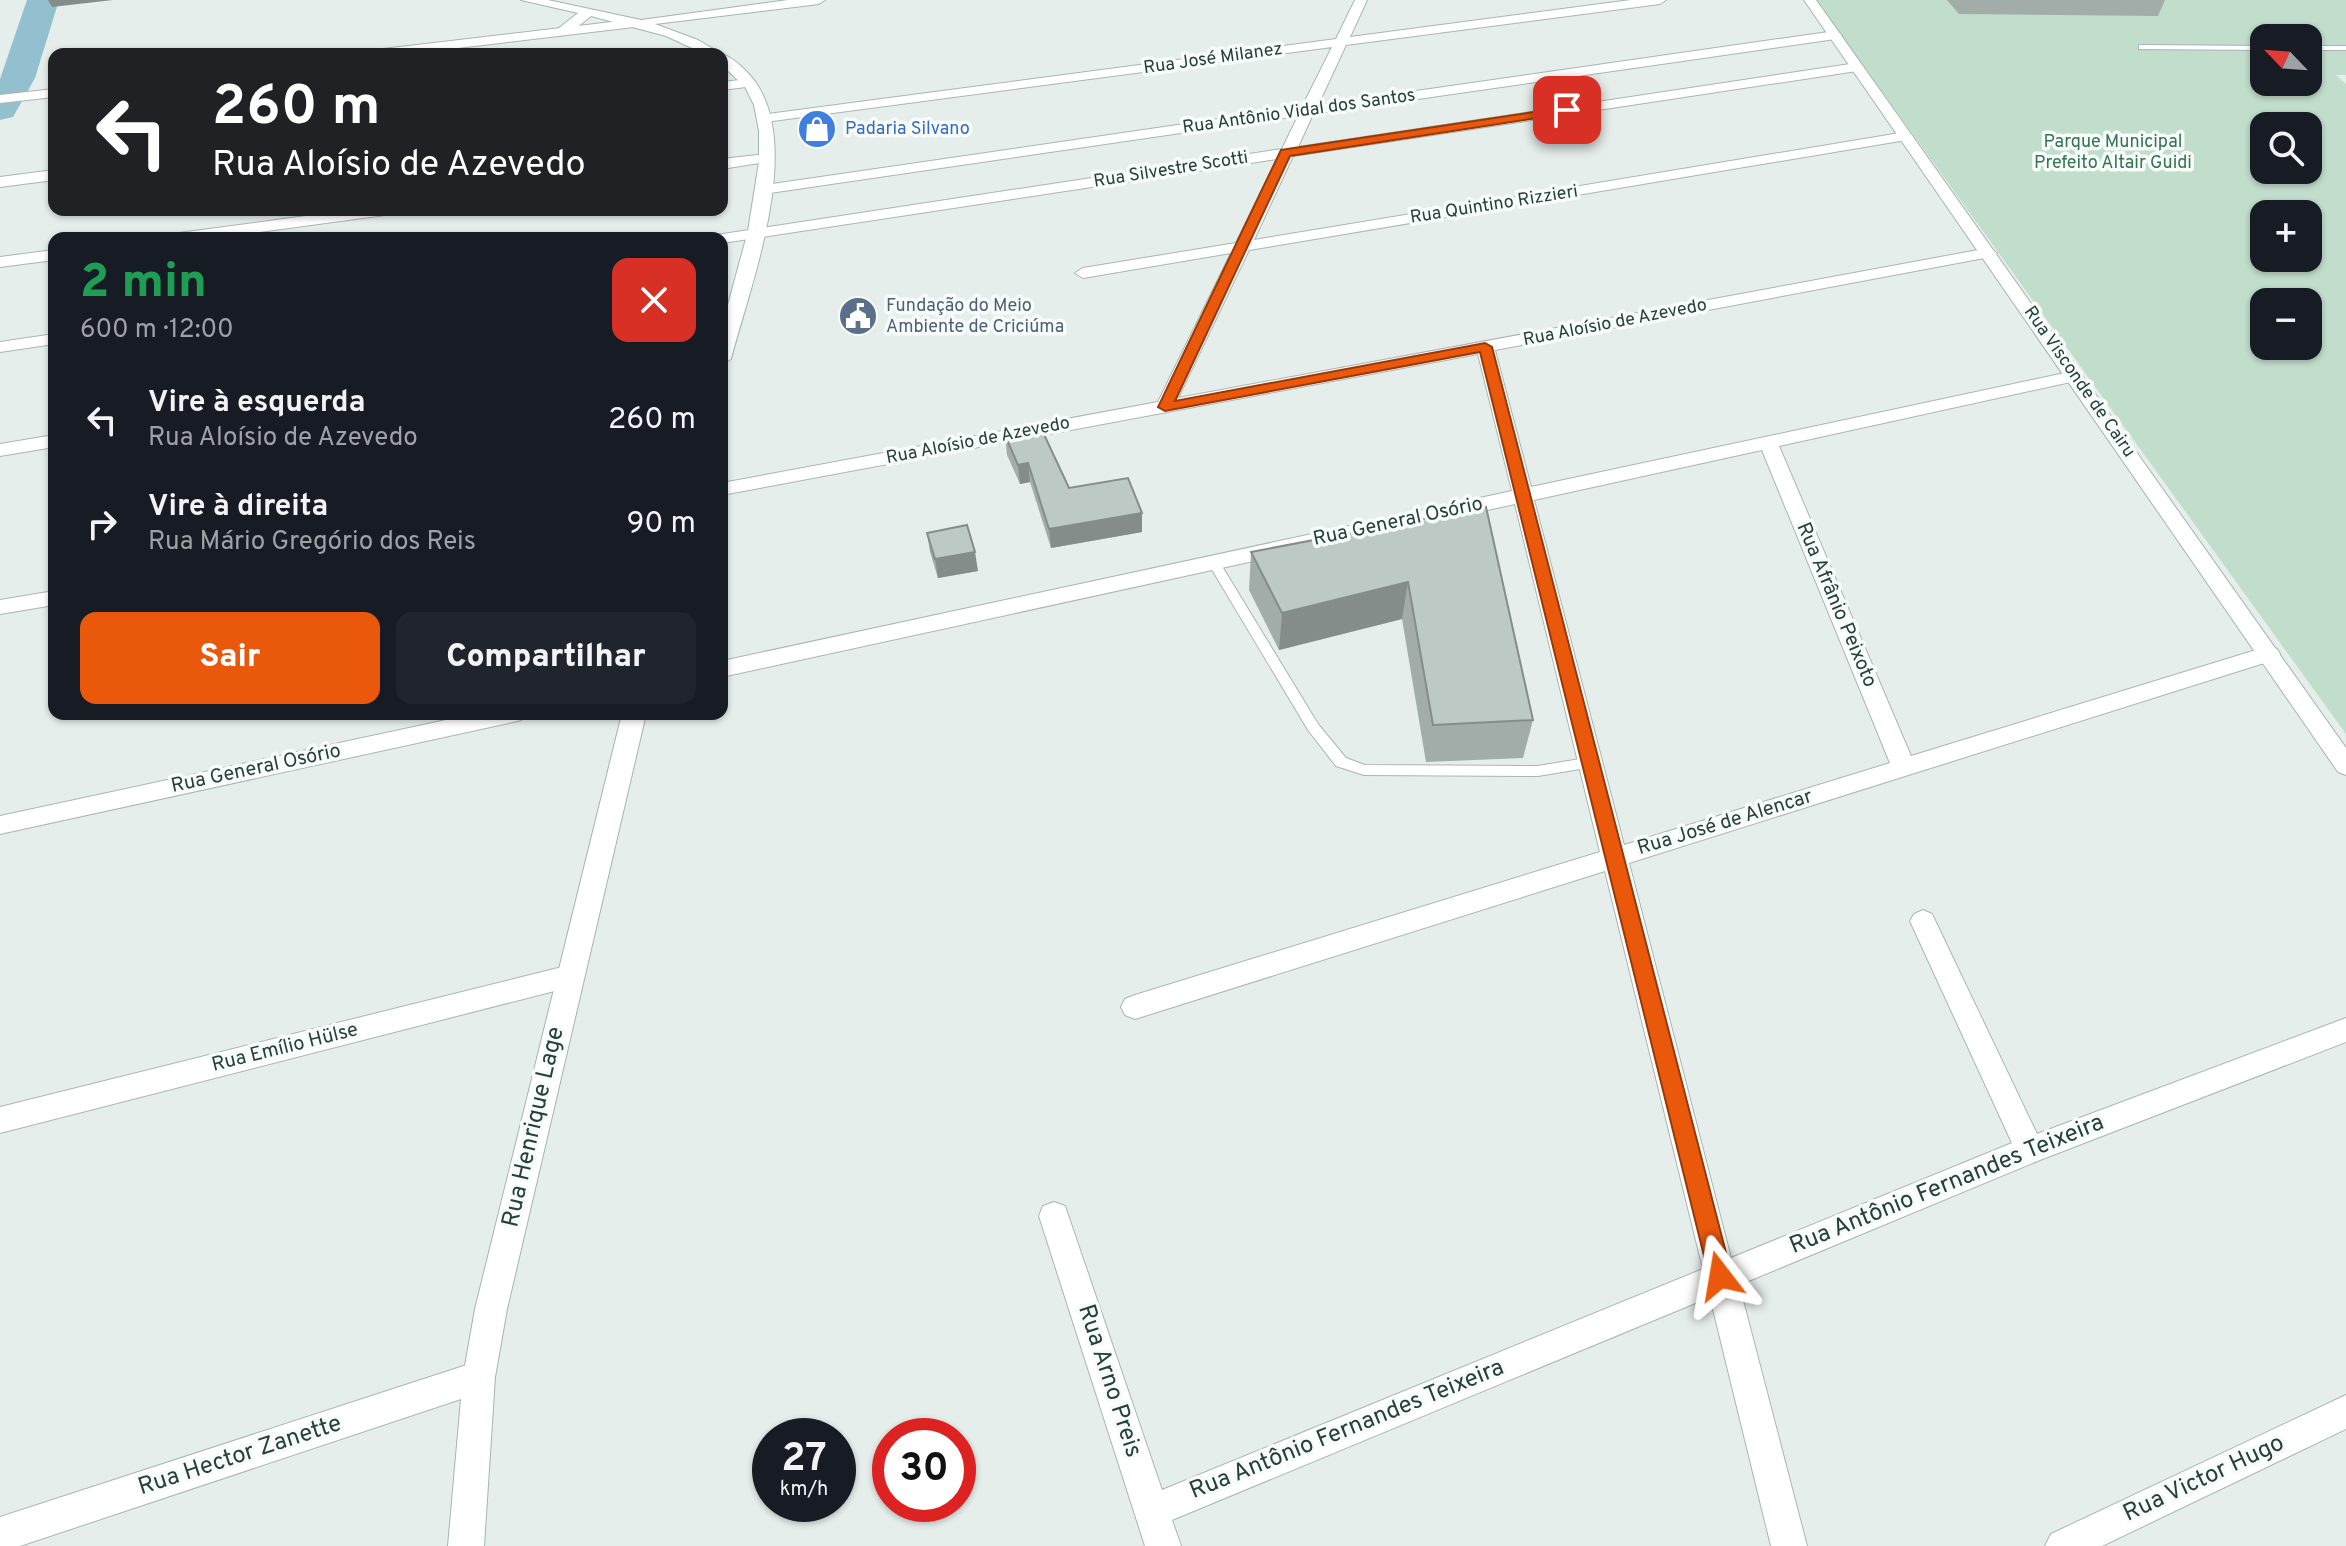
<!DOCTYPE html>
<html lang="pt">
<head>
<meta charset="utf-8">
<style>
	body { margin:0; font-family:Overpass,sans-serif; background:#20242c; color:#f1f3f6; height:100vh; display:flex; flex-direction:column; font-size:30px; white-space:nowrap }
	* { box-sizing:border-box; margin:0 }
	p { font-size:26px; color:#9ea1a6 }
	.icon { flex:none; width:44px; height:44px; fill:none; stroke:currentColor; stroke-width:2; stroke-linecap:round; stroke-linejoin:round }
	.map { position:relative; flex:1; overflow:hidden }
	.drawer { position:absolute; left:48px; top:232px; width:680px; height:488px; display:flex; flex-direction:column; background:#171b24; border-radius:16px; box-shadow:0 2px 6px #0004 }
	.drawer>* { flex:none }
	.guide { position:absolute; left:48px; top:48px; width:680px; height:168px; border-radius:16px; box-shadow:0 2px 6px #0004; background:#202124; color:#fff; overflow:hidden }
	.needle { width:52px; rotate:295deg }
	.controls { position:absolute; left:2250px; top:24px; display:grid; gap:16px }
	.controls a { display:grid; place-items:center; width:72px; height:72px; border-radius:16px; background:#171b24; box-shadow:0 2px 6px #0004; font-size:40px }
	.speed { position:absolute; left:752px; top:1418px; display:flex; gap:16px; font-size:40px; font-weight:700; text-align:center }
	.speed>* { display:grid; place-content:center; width:104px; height:104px; border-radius:50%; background:#171b24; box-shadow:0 2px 6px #0004; line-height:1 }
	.speed small { font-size:20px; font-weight:400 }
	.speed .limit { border:12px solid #d22; background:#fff; color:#111 }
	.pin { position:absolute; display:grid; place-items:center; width:68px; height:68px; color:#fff; margin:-34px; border-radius:16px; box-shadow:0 4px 12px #0006 }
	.me { position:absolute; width:88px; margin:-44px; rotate:346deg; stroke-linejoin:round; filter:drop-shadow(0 0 6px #0008) }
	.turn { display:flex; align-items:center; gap:28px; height:168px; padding:0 32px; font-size:36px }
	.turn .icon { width:104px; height:104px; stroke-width:2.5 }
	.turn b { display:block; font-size:56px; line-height:68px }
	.round { display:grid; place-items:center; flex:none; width:84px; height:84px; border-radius:16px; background:#20242c }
	.headline { display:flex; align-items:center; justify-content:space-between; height:136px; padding:0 32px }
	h1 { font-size:48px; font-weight:800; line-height:60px; color:#1e9e55 }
	.action { display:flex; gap:16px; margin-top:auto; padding:16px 32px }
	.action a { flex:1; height:92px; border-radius:16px; background:#ea580c; color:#fff; font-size:32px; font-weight:800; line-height:92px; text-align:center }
	.action a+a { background:#20242c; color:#f1f3f6 }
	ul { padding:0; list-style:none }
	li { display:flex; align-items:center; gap:24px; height:104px; padding:0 32px }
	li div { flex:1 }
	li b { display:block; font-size:30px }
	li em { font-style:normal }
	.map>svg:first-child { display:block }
	.green { fill:#c1ddcc; fill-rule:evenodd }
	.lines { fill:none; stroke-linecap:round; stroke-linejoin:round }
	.river { fill:#93c0cf; fill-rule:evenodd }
	.lane-casing { stroke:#a9b6b3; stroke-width:2 }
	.street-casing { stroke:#a9b6b3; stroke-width:2 }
	.secondary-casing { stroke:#a2b6b1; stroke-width:2 }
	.lane { fill:#fff; fill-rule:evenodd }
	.street { fill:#fff; fill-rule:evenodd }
	.secondary { fill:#fff; fill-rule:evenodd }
	.wall { fill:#a2ada9 }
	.shaded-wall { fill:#848d8a }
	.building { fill:#bcc9c5; stroke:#848d8a; stroke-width:2 }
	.route { fill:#ea580c; stroke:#983908; stroke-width:2 }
	.labels { text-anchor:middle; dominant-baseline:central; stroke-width:7; stroke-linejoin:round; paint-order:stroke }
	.far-street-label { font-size:18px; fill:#26403b; stroke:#f7fbf9 }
	.far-shop-label { font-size:18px; fill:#366cbe; stroke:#f7fbf9; text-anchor:start }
	.far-park-label { font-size:18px; fill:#337452; stroke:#f7fbf9 }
	.far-service-label { font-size:18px; fill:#4e5e75; stroke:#f7fbf9; text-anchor:start }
	.street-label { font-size:20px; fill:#26403b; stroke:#f7fbf9 }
	.near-street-label { font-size:24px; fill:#26403b; stroke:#f7fbf9 }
</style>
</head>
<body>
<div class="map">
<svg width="2346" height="1546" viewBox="0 0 2346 1546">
	<rect width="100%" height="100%" fill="#e6eeeb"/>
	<!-- green -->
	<path class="green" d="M1816,0H2346V75H2336L2346,84V734ZM2264,38H2308V82H2264ZM2264,126H2308V170H2264ZM2264,214H2308V258H2264ZM2264,302H2308V346H2264Z"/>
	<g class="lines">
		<!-- river -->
		<path class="river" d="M27,0H59L35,78L13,117L0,120V79Z"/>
		<!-- lane casing -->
		<g class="lane-casing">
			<g id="lane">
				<path d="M2142,45L2264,46V50L2139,49V45Z"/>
				<rect x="2308" y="46" width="38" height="4"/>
				<path d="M1214,559L1220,563L1318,724L1346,758L1365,765L1538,766L1592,757L1599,762L1592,767L1538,776L1364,775L1336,766L1308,730L1208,563Z"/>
			</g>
		</g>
		<!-- street casing -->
		<g class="street-casing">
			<g id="street">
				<path d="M1355,0H1367L1350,37L1631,0H1666L1660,4L1346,45L1318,105L1835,31L1842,35L1835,39L1313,114L1298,147L1857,63L1864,67L1857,71L1293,156L1254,240L1906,132L1913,136L1906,140L1249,250L1178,398L1989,248L1997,253L1995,256L1495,350L1531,487L2074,371L2083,376L2080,380L1779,446L1911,756L2269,646L2277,649L2280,654L2277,659L1629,863L1731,1258L2012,1143L1910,921L1914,914L1923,910L1932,914L2037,1134L2346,1018V1042L2040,1160L1739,1285L1807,1546H1771L1710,1297L1172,1520L1181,1546H1145L1039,1216L1043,1206L1054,1202L1065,1206L1162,1490L1703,1269L1605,871L1135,1019L1125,1015L1121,1007L1125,999L1135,995L1600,852L1515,504L722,677V661L1512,491L1478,354L722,495V483L1158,402L1231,253L1083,278L1075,273L1083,268L1236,243L1277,159L722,243V238H714L716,235L1282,149L1298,116L763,194L758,192V186L1302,107L1332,47L765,122L758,118L760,115L1336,39ZM1762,450L1890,763L1624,845L1534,500Z"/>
				<path d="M637,19L644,23L642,26L408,54H367L374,50Z"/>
				<path d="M749,79L754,80V86L722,90V82Z"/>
				<path d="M54,89V97L0,103V95Z"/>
				<path d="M766,154L773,158L771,161L722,169V159Z"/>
				<path d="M54,170V180L0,187V177Z"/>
				<path d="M350,210H393L385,215L215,238H171L179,233Z"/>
				<path d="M54,250V260L0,267V257Z"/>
				<path d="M54,334V344L0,352V342Z"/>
				<path d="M54,435V447L0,456V444Z"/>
				<path d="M54,591V605L0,614V600Z"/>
				<path d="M474,714H525L521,720L513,722L0,834V816Z"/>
				<path d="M570,965L580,968L583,976L580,984L570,987L0,1133V1107Z"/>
				<path d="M479,1361L491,1365L495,1377L491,1389L20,1546H0V1517Z"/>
				<path d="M2346,1395V1429L2102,1546H2045L2051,1534Z"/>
			</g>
		</g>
		<!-- secondary casing -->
		<g class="secondary-casing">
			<g id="secondary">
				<path d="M521,0H548L641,20L788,0H825L819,4L655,24L698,40L722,54H705L666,36L591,16L569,34H559V28L578,13Z"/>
				<path d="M1804,0H1816L2346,748V775L2338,772Z"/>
				<path d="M722,54C731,57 739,64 746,71C810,134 750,285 731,359L722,364V327L748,231L759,162V131L754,105L745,87L722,65Z"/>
				<path d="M622,714H646L507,1309L495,1377L484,1546H448L463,1377L475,1309Z"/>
			</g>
		</g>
		<!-- lane -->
		<use href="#lane" class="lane"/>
		<!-- street -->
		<use href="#street" class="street"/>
		<!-- secondary -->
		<use href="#secondary" class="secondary"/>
	</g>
	<!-- wall -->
	<g class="wall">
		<path d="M1947,0H2165L2158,16L1959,14Z"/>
		<path d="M1005,435L1069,488L1142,532L1051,548L1030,482L1020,484L1007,455Z"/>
		<path d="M1486,507L1533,720L1523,758L1426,762L1402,619L1279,650L1249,590L1251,552Z"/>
		<path d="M927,533L978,571L938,578L930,552Z"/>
	</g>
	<!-- shaded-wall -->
	<g class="shaded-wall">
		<path d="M48,0H113L52,7Z"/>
		<path d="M1028,463L1030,482L1020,484L1018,465Z"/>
		<path d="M1142,513V532L1051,548L1049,529Z"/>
		<path d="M975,552L978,571L938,578L935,559Z"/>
		<path d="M1408,582L1402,619L1279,650L1282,613Z"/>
	</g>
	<!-- building -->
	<g class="building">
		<path d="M1041,428L1069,488L1128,478L1142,513L1049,529L1028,463L1018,465L1005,435Z"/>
		<path d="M1486,507L1533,720L1433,725L1408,582L1282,613L1251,552Z"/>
		<path d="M967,525L975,552L935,559L927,533Z"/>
	</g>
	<!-- route -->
	<path class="route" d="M1567,107L1570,108V113L1290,156L1175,401L1485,343L1492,347L1732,1276L1729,1284L1720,1287L1712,1284L1709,1276L1480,352L1165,411L1158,407L1281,150Z"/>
	<!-- icons -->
	<defs>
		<g id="shop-disc" transform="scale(2)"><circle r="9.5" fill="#3f7fe0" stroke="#f7fbf9"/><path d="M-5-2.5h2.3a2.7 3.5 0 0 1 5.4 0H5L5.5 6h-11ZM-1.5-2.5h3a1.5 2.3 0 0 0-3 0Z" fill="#fff"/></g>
		<g id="civic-disc" transform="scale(2)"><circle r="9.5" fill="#5c6f8a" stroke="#f7fbf9"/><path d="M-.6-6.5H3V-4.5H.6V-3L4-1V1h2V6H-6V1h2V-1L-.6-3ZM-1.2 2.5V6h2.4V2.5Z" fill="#fff"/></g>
	</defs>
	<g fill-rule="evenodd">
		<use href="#shop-disc" x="817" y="129"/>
		<use href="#civic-disc" x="858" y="316"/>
	</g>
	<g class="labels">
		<!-- far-street labels -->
		<g class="far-street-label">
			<text transform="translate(1213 59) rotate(-8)">Rua José Milanez</text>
			<text transform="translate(1299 112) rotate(-8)">Rua Antônio Vidal dos Santos</text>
			<text transform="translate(1171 170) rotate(-9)">Rua Silvestre Scotti</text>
			<text transform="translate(1494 205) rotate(-9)">Rua Quintino Rizzieri</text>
			<text transform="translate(1615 323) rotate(-11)">Rua Aloísio de Azevedo</text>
			<text transform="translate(2079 382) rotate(55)">Rua Visconde de Cairu</text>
			<text transform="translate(978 441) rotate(-11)">Rua Aloísio de Azevedo</text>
		</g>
		<!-- far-shop labels -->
		<g class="far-shop-label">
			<text x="845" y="129">Padaria Silvano</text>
		</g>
		<!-- far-park labels -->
		<g class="far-park-label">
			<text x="2113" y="142">Parque Municipal<tspan x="2113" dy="21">Prefeito Altair Guidi</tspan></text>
		</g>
		<!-- far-service labels -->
		<g class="far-service-label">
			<text x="886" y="306">Fundação do Meio<tspan x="886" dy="21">Ambiente de Criciúma</tspan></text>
		</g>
		<!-- street labels -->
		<g class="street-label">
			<text transform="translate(1398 522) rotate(-12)">Rua General Osório</text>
			<text transform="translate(1836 605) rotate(67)">Rua Afrânio Peixoto</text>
			<text transform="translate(256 769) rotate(-12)">Rua General Osório</text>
			<text transform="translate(1725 823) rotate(-17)">Rua José de Alencar</text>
			<text transform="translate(285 1048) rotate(-14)">Rua Emílio Hülse</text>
		</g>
		<!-- near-street labels -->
		<g class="near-street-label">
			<text transform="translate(534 1127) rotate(-77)">Rua Henrique Lage</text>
			<text transform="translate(1947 1185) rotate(-22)">Rua Antônio Fernandes Teixeira</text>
			<text transform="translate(1109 1381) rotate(72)">Rua Arno Preis</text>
			<text transform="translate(1347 1430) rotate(-22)">Rua Antônio Fernandes Teixeira</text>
			<text transform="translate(240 1456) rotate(-18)">Rua Hector Zanette</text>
			<text transform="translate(2204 1479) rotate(-25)">Rua Victor Hugo</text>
		</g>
	</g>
</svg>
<div class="controls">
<a><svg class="needle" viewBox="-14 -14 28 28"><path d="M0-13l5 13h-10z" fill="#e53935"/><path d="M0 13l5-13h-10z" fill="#9ea1a6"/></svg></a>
<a><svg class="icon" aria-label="search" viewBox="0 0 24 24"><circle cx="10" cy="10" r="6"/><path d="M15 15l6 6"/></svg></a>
<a>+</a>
<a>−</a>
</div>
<div class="speed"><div>27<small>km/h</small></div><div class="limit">30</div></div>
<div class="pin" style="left:1567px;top:110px;background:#d93025"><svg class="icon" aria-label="arrive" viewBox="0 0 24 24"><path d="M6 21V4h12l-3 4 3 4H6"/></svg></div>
<svg class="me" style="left:1720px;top:1276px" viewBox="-20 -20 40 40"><path d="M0-17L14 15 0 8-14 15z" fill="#ea580c" stroke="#fff" stroke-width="4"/></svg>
<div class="guide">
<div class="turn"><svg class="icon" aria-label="left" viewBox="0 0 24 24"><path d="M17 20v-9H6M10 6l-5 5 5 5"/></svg><div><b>260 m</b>Rua Aloísio de Azevedo</div></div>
</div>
<section class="drawer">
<div class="headline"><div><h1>2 min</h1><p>600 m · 12:00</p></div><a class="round" style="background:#d93025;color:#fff"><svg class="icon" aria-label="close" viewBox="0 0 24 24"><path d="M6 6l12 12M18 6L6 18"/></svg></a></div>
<ul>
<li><svg class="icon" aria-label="left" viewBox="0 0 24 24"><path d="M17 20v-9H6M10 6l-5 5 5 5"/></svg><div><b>Vire à esquerda</b><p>Rua Aloísio de Azevedo</p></div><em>260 m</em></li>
<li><svg class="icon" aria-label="right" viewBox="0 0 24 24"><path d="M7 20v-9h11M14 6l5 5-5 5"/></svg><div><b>Vire à direita</b><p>Rua Mário Gregório dos Reis</p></div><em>90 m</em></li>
</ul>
<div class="action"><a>Sair</a><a>Compartilhar</a></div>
</section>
</div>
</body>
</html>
